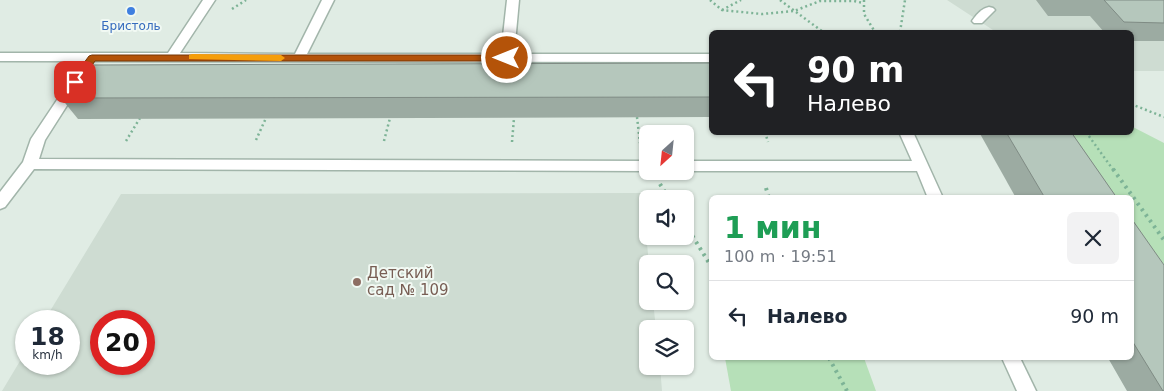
<!DOCTYPE html>
<html lang="ru">
<head>
<meta charset="utf-8">
<style>
	body { margin:0; font-family:"DejaVu Sans",sans-serif; background:#f2f2f3; color:#1f2937; height:100vh; display:flex; flex-direction:column; font-size:19px; white-space:nowrap }
	* { box-sizing:border-box; margin:0 }
	p { font-size:16px; color:#747a83 }
	.icon { flex:none; width:28px; height:28px; fill:none; stroke:currentColor; stroke-width:2; stroke-linecap:round; stroke-linejoin:round }
	.map { position:relative; flex:1; overflow:hidden }
	.drawer { position:absolute; left:709px; top:195px; width:425px; height:165px; display:flex; flex-direction:column; background:#fff; border-radius:8px; box-shadow:0 1px 4px #0004 }
	.drawer>* { flex:none }
	.hud { position:absolute; left:709px; top:30px; width:425px; height:105px; border-radius:8px; box-shadow:0 1px 4px #0004; background:#202124; color:#fff; overflow:hidden }
	.needle { width:32px; rotate:207deg }
	.fabs { position:absolute; left:639px; top:125px; display:grid; gap:10px }
	.fabs a { display:grid; place-items:center; width:55px; height:55px; border-radius:8px; background:#fff; box-shadow:0 1px 4px #0004; font-size:25px }
	.speed { position:absolute; left:15px; top:310px; display:flex; gap:10px; font-size:25px; font-weight:700; text-align:center }
	.speed>* { display:grid; place-content:center; width:65px; height:65px; border-radius:50%; background:#fff; box-shadow:0 1px 4px #0004; line-height:1 }
	.speed small { font-size:12px; font-weight:400 }
	.speed .limit { border:8px solid #d22; background:#fff; color:#111 }
	.pin { position:absolute; display:grid; place-items:center; width:42px; height:42px; color:#fff; margin:-21px; border-radius:10px; box-shadow:0 2px 8px #0006 }
	.me { position:absolute; width:55px; margin:-28px; rotate:270deg; stroke-linejoin:round; filter:drop-shadow(0 0 4px #0008) }
	.turn { display:flex; align-items:center; gap:18px; height:105px; padding:0 15px; font-size:22px }
	.turn .icon { width:65px; height:65px; stroke-width:2.5 }
	.turn b { display:block; font-size:35px; line-height:42px }
	.round { display:grid; place-items:center; flex:none; width:52px; height:52px; border-radius:8px; background:#f2f2f3 }
	.headline { display:flex; align-items:center; justify-content:space-between; height:85px; padding:0 15px }
	h1 { font-size:30px; font-weight:800; line-height:38px; color:#1e9e55 }
	ul { padding:0; list-style:none }
	li { display:flex; align-items:center; gap:15px; height:70px; padding:0 15px; border-top:1px solid #e0e1e3 }
	li div { flex:1 }
	li b { display:block; font-size:19px }
	li em { font-style:normal }
	.map>svg:first-child { display:block }
	.built { fill:#cedcd2; fill-rule:evenodd }
	.green { fill:#b6e0b8 }
	.lines { fill:none; stroke-linecap:round; stroke-linejoin:round }
	.service-casing { stroke:#a2b5aa; stroke-width:3 }
	.path-far1 { stroke:#7db396; stroke-width:2.5; stroke-dasharray:2 3; stroke-linecap:butt }
	.path { stroke:#7db396; stroke-width:4; stroke-dasharray:2.5 4.5; stroke-linecap:butt }
	.service { fill:#fff; fill-rule:evenodd }
	.wall { fill:#9caba2 }
	.building { fill:#b5c7bc; stroke:#7f8b84 }
	.route { fill:#b45309; stroke:#753606 }
	.slow { fill:#f59e0b }
	.shop-dot { fill:#3f7fe0; stroke:#f1f9f3; stroke-width:2 }
	.education-dot { fill:#8d6e63; stroke:#f1f9f3; stroke-width:2 }
	.labels { text-anchor:middle; dominant-baseline:central; stroke-width:4; stroke-linejoin:round; paint-order:stroke }
	.far-shop-label { font-size:12px; fill:#366cbe; stroke:#f1f9f3 }
	.education-label { font-size:15px; fill:#785e54; stroke:#f1f9f3; text-anchor:start }
</style>
</head>
<body>
<div class="map">
<svg width="1164" height="391" viewBox="0 0 1164 391">
	<rect width="100%" height="100%" fill="#e0ece4"/>
	<!-- built -->
	<g class="built">
		<path d="M947,0H1164V71H1131V32H996Z"/>
		<path d="M642,193L649,264H648V301H653L656,329H648V366H660L662,391H2L26,351V364H69V321H44L121,194ZM101,321H144V364H101Z"/>
	</g>
	<!-- green -->
	<g class="green">
		<path d="M1131,126L1164,143V307L1131,259V198L1089,197L1045,133L1131,132Z"/>
		<path d="M725,358H864L876,391H731Z"/>
	</g>
	<g class="lines">
		<!-- service casing -->
		<g class="service-casing">
			<g id="service">
				<path d="M203,0H215L180,53L295,54L322,0H334L307,54H501L507,0H519L514,54H711V62L0,61V53H168Z"/>
				<path d="M989,7L993,8L995,10L982,23H974L972,21C976,15 982,8 989,7Z"/>
				<path d="M74,81L80,85L45,140L39,159L648,161V171L34,169L5,207L0,209V192L23,162L31,139L69,82Z"/>
				<path d="M899,132H913L943,198H928L917,171H685V161H912Z"/>
				<path d="M1002,358H1020L1036,391H1017Z"/>
			</g>
		</g>
		<!-- path-far1 -->
		<g class="path-far1">
			<path d="M710,0L722,10L762,14L794,11L820,1H854L863,3"/>
			<path d="M780,0L823,32"/>
			<path d="M864,0V14L875,32"/>
			<path d="M232,9L246,0"/>
			<path d="M722,10L741,0"/>
			<path d="M900,32L905,0"/>
			<path d="M1131,104L1164,117"/>
			<path d="M637,117L640,143"/>
			<path d="M765,132L768,142"/>
			<path d="M1086,132L1114,171"/>
			<path d="M256,140L266,118"/>
			<path d="M126,141L140,118"/>
			<path d="M384,141L390,118"/>
			<path d="M512,142L514,118"/>
		</g>
		<!-- path -->
		<g class="path">
			<path d="M1113,169L1164,240"/>
			<path d="M660,184L669,199"/>
			<path d="M766,188L769,198"/>
			<path d="M685,224L711,266"/>
			<path d="M829,358L847,391"/>
		</g>
		<!-- service -->
		<use href="#service" class="service"/>
	</g>
	<!-- wall -->
	<g class="wall">
		<path d="M1036,0H1164V41H1131V32H1104L1090,16H1048Z"/>
		<path d="M711,63V117L78,119L61,98Z"/>
		<path d="M979,132H1071L1117,198H1016Z"/>
		<path d="M1131,218L1164,391H1127L1108,358H1131Z"/>
	</g>
	<!-- building -->
	<g class="building">
		<path d="M1104,0H1164V23L1124,22Z"/>
		<path d="M711,63V97L61,98L87,65Z"/>
		<path d="M1006,132H1071L1117,198H1045Z"/>
		<path d="M1131,218L1164,265V391H1163L1131,339Z"/>
	</g>
	<!-- route -->
	<path class="route" d="M92,55H507L511,58L507,61H95L79,84H72V79L89,56Z"/>
	<!-- slow -->
	<path class="slow" d="M192,54L281,55L285,58L281,61L189,59V55Z"/>
	<!-- markers -->
	<circle class="shop-dot" cx="131" cy="11" r="5"/>
	<circle class="education-dot" cx="357" cy="282" r="5"/>
	<g class="labels">
		<!-- far-shop labels -->
		<g class="far-shop-label">
			<text x="131" y="26">Бристоль</text>
		</g>
		<!-- education labels -->
		<g class="education-label">
			<text x="367" y="273">Детский<tspan x="367" dy="17">сад № 109</tspan></text>
		</g>
	</g>
</svg>
<div class="fabs">
<a><svg class="needle" viewBox="-14 -14 28 28"><path d="M0-13l5 13h-10z" fill="#e53935"/><path d="M0 13l5-13h-10z" fill="#747a83"/></svg></a>
<a><svg class="icon" aria-label="sound" viewBox="0 0 24 24"><path d="M4 9h4l5-4v14l-5-4H4zM17 9q2 3 0 6"/></svg></a>
<a><svg class="icon" aria-label="search" viewBox="0 0 24 24"><circle cx="10" cy="10" r="6"/><path d="M15 15l6 6"/></svg></a>
<a><svg class="icon" aria-label="layers" viewBox="0 0 24 24"><path d="M12 4l9 5-9 5-9-5zM3 14l9 5 9-5"/></svg></a>
</div>
<div class="speed"><div>18<small>km/h</small></div><div class="limit">20</div></div>
<div class="pin" style="left:75px;top:82px;background:#d93025"><svg class="icon" aria-label="arrive" viewBox="0 0 24 24"><path d="M6 21V4h12l-3 4 3 4H6"/></svg></div>
<svg class="me" style="left:507px;top:58px" viewBox="-20 -20 40 40"><circle r="17" fill="#b45309" stroke="#fff" stroke-width="3"/><path d="M0-11L8 9 0 5-8 9z" fill="#fff"/></svg>
<div class="hud">
<div class="turn"><svg class="icon" aria-label="left" viewBox="0 0 24 24"><path d="M17 20v-9H6M10 6l-5 5 5 5"/></svg><div><b>90 m</b>Налево</div></div>
</div>
<section class="drawer">
<div class="headline"><div><h1>1 мин</h1><p>100 m · 19:51</p></div><a class="round"><svg class="icon" aria-label="close" viewBox="0 0 24 24"><path d="M6 6l12 12M18 6L6 18"/></svg></a></div>
<ul>
<li><svg class="icon" aria-label="left" viewBox="0 0 24 24"><path d="M17 20v-9H6M10 6l-5 5 5 5"/></svg><div><b>Налево</b></div><em>90 m</em></li>
</ul>
</section>
</div>
</body>
</html>
